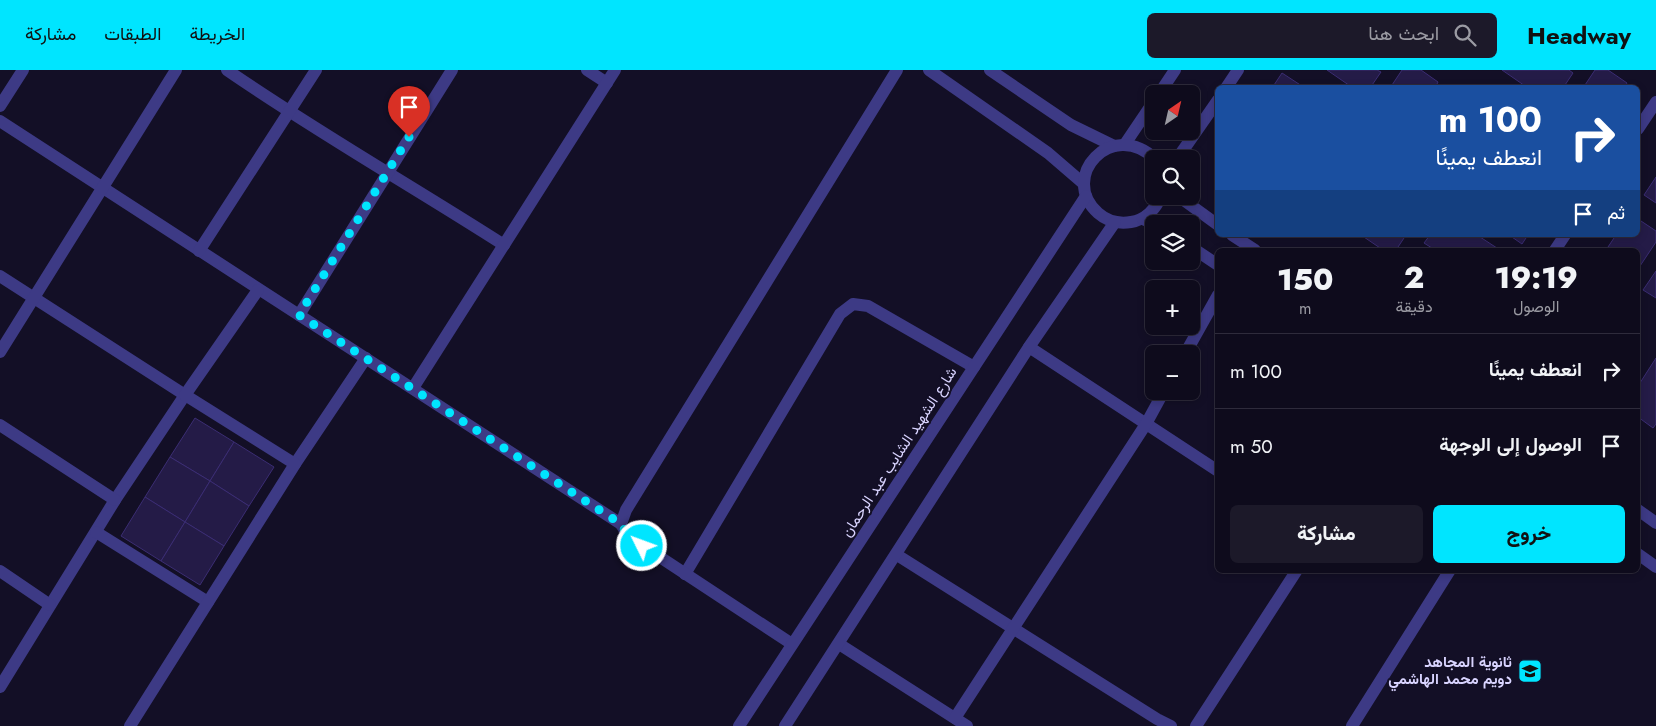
<!DOCTYPE html>
<html lang="ar">
<head>
<meta charset="utf-8">
<style>
	body { margin:0; font-family:Jost,Vazirmatn,sans-serif; background:#1c1929; color:#f1f3f6; direction:rtl; height:100vh; display:flex; flex-direction:column; font-size:19px; white-space:nowrap }
	* { box-sizing:border-box; margin:0 }
	p { font-size:16px; color:#9b9ba3 }
	.icon { flex:none; width:28px; height:28px; fill:none; stroke:currentColor; stroke-width:2; stroke-linecap:round; stroke-linejoin:round }
	.map { position:relative; flex:1; overflow:hidden; direction:ltr }
	.details { position:absolute; left:1215px; top:178px; width:425px; height:325px; display:flex; flex-direction:column; background:#0e0b1c; border-radius:8px; box-shadow:0 2px 8px #0003,0 0 0 1px #2e2b3b; direction:rtl }
	.details>* { flex:none }
	.top-card { position:absolute; left:1215px; top:15px; width:425px; height:152px; border-radius:8px; box-shadow:0 2px 8px #0003,0 0 0 1px #2e2b3b; direction:rtl; background:#1a4fa0; color:#fff; overflow:hidden }
	.needle { width:32px; rotate:34deg }
	.buttons { position:absolute; left:1145px; top:15px; display:grid; gap:10px }
	.buttons a { display:grid; place-items:center; width:55px; height:55px; border-radius:8px; background:#0e0b1c; box-shadow:0 2px 8px #0003,0 0 0 1px #2e2b3b; font-size:25px }
	.pin { position:absolute; display:grid; place-items:center; width:42px; height:42px; color:#fff; margin:-51px -21px; border-radius:50% 50% 50% 0; rotate:-45deg; box-shadow:0 0 5px #0007 }
	.pin .icon { rotate:45deg }
	.me { position:absolute; width:55px; margin:-28px; rotate:312deg; stroke-linejoin:round; filter:drop-shadow(0 0 4px #0008) }
	.turn { display:flex; align-items:center; gap:18px; height:105px; padding:0 15px; font-size:22px }
	.turn .icon { width:65px; height:65px; stroke-width:2.5 }
	.turn b { display:block; font-size:35px; line-height:42px }
	.then { display:flex; align-items:center; height:48px; padding:0 15px; background:#0003; gap:10px; font-size:19px }
	.eta { display:flex; justify-content:space-evenly; align-items:center; height:85px; text-align:center }
	.eta b { font-size:30px; font-weight:800; line-height:35px }
	.button { display:flex; gap:10px; margin-top:auto; padding:10px 15px }
	.button a { flex:1; height:58px; border-radius:8px; background:#00e5ff; color:#111; font-size:20px; font-weight:800; line-height:58px; text-align:center }
	.button a+a { background:#1c1929; color:#f1f3f6 }
	ul { padding:0; list-style:none }
	li { display:flex; align-items:center; gap:15px; height:75px; padding:0 15px; border-top:1px solid #2e2b3b }
	li div { flex:1 }
	li b { display:block; font-size:19px }
	li em { font-style:normal }
	header { display:flex; align-items:center; gap:30px; box-sizing:border-box; height:70px; padding:0 25px; background:#00e5ff; color:#111 }
	header strong { font-size:24px }
	nav { display:flex; gap:28px; margin-inline-start:auto; font-size:18px }
	.search { width:350px; height:45px; background:#1c1929; display:flex; align-items:center; gap:12px; box-sizing:border-box; padding:0 18px; border-radius:8px; color:#9b9ba3; font-size:19px }
	.map>svg:first-child { display:block }
	.building { fill:#241b47; stroke:#3b2d73 }
	.lines { fill:none; stroke-linecap:round; stroke-linejoin:round }
	.minor { stroke:#3d3a85; stroke-width:12 }
	.route { stroke:#00e5ff; stroke-width:9; stroke-dasharray:0 16.2 }
	.labels { text-anchor:middle; dominant-baseline:central; stroke-width:4; stroke-linejoin:round; paint-order:stroke }
	.street-label { font-size:15px; fill:#d9d4ff; stroke:#130f26 }
	.poi-label { font-size:15px; font-weight:bold; fill:#d9d4ff; stroke:#130f26; text-anchor:end }
</style>
</head>
<body>
<header>
<strong>Headway</strong>
<div class="search"><svg class="icon" aria-label="search" viewBox="0 0 24 24"><circle cx="10" cy="10" r="6"/><path d="M15 15l6 6"/></svg>ابحث هنا</div>
<nav><a>الخريطة</a><a>الطبقات</a><a>مشاركة</a></nav>
</header>
<div class="map">
<svg width="1656" height="656" viewBox="0 0 1656 656">
	<rect width="100%" height="100%" fill="#130f26"/>
	<!-- building -->
	<g class="building">
		<path d="M1327,0H1377L1381,2L1370,18H1353Z"/>
		<path d="M1402,0H1421L1438,12L1435,18H1390Z"/>
		<path d="M1502,0H1569L1573,3L1563,18H1528Z"/>
		<path d="M1595,0H1608L1627,13L1624,18H1583Z"/>
		<path d="M1282,3L1305,18H1272Z"/>
		<path d="M1656,107V133L1644,125Z"/>
		<path d="M1638,149L1656,161V172L1638,199V180H1606L1616,165H1638Z"/>
		<path d="M1361,165H1406L1396,180H1383Z"/>
		<path d="M1430,165H1477L1500,180H1435L1424,173Z"/>
		<path d="M1509,165H1528L1522,174Z"/>
		<path d="M1656,201V228L1643,220Z"/>
		<path d="M1656,288V354L1653,358L1638,347V316Z"/>
		<path d="M195,348L234,372L210,411L170,387Z"/>
		<path d="M234,372L274,397L249,436L210,411Z"/>
		<path d="M170,387L210,411L185,452L145,427Z"/>
		<path d="M210,411L249,436L224,476L185,452Z"/>
		<path d="M145,427L185,452L161,491L121,466Z"/>
		<path d="M185,452L224,476L200,515L161,491Z"/>
	</g>
	<g class="lines">
		<!-- minor -->
		<g class="minor">
			<path d="M227,0C317,62 412,116 504,175"/>
			<path d="M587,0L607,13"/>
			<path d="M929,0L1048,83L1084,114"/>
			<path d="M990,0L1071,55L1114,76"/>
			<path d="M1226,18L1238,0"/>
			<path d="M1159,24L1175,0"/>
			<path d="M0,36L23,0"/>
			<path d="M0,51L299,245L452,0"/>
			<path d="M1638,59L1656,32"/>
			<path d="M1125,74L1154,31"/>
			<path d="M1155,89C1112,48 1058,107 1098,143C1107,151 1119,154 1131,152C1145,150 1156,139 1161,126"/>
			<path d="M1177,89L1218,30"/>
			<path d="M1178,126L1218,155"/>
			<path d="M1143,149L1154,154"/>
			<path d="M1232,165L1255,180"/>
			<path d="M1191,177L1218,195"/>
			<path d="M1555,180L1565,165"/>
			<path d="M199,181L316,0"/>
			<path d="M0,206L185,325L115,430L0,617"/>
			<path d="M299,245L621,454"/>
			<path d="M1029,277L1218,401"/>
			<path d="M0,282L176,0"/>
			<path d="M1185,284L1218,225"/>
			<path d="M413,318L615,0"/>
			<path d="M0,355L115,430"/>
			<path d="M295,394L366,288"/>
			<path d="M1638,440L1656,453"/>
			<path d="M96,462L208,532"/>
			<path d="M1638,484L1656,497"/>
			<path d="M897,485L1157,649L1171,656"/>
			<path d="M0,501L50,535"/>
			<path d="M685,504L840,244L853,234L868,236L974,297"/>
			<path d="M792,574L628,466L621,454L626,440L897,0"/>
			<path d="M839,574L967,656"/>
			<path d="M955,648L1146,354L1164,321"/>
			<path d="M130,656L295,394L185,325L258,220"/>
			<path d="M739,656L1086,126"/>
			<path d="M785,656L1029,277L1115,152"/>
			<path d="M1196,656L1297,500"/>
			<path d="M1352,656L1450,500"/>
		</g>
	</g>
	<g class="lines">
		<!-- route -->
		<path class="route" d="M409,67L299,245L621,454L628,466L642,476"/>
	</g>
	<!-- icons -->
	<defs>
		<g id="school-square" transform="scale(1.25)"><rect x="-9" y="-9" width="18" height="18" rx="4" fill="#00e5ff" stroke="#130f26"/><path d="M0-5L7-2L0 1L-7-2ZM-4 1L0 2.5L4 1V4Q0 6-4 4Z" fill="#111"/></g>
	</defs>
	<g fill-rule="evenodd">
		<use href="#school-square" x="1530" y="601"/>
	</g>
	<g class="labels">
		<!-- street labels -->
		<g class="street-label">
			<text transform="translate(899 382) rotate(-57)">شارع الشهيد الشايب عبد الرحمان</text>
		</g>
		<!-- poi labels -->
		<g class="poi-label">
			<text x="1512" y="592">ثانوية المجاهد<tspan x="1512" dy="17">دويم محمد الهاشمي</tspan></text>
		</g>
	</g>
</svg>
<div class="buttons">
<a><svg class="needle" viewBox="-14 -14 28 28"><path d="M0-13l5 13h-10z" fill="#e53935"/><path d="M0 13l5-13h-10z" fill="#9b9ba3"/></svg></a>
<a><svg class="icon" aria-label="search" viewBox="0 0 24 24"><circle cx="10" cy="10" r="6"/><path d="M15 15l6 6"/></svg></a>
<a><svg class="icon" aria-label="layers" viewBox="0 0 24 24"><path d="M12 4l9 5-9 5-9-5zM3 14l9 5 9-5"/></svg></a>
<a>+</a>
<a>−</a>
</div>
<div class="pin" style="left:409px;top:67px;background:#d93025"><svg class="icon" aria-label="arrive" viewBox="0 0 24 24"><path d="M6 21V4h12l-3 4 3 4H6"/></svg></div>
<svg class="me" style="left:642px;top:476px" viewBox="-20 -20 40 40"><circle r="17" fill="#00e5ff" stroke="#fff" stroke-width="3"/><path d="M0-11L8 9 0 5-8 9z" fill="#fff"/></svg>
<div class="top-card">
<div class="turn"><svg class="icon" aria-label="right" viewBox="0 0 24 24"><path d="M7 20v-9h11M14 6l5 5-5 5"/></svg><div><b>100 m</b>انعطف يمينًا</div></div>
<div class="then">ثم<svg class="icon" aria-label="arrive" viewBox="0 0 24 24"><path d="M6 21V4h12l-3 4 3 4H6"/></svg></div>
</div>
<section class="details">
<div class="eta">
<div><b>19:19</b><p>الوصول</p></div>
<div><b>2</b><p>دقيقة</p></div>
<div><b>150</b><p>m</p></div>
</div>
<ul>
<li><svg class="icon" aria-label="right" viewBox="0 0 24 24"><path d="M7 20v-9h11M14 6l5 5-5 5"/></svg><div><b>انعطف يمينًا</b></div><em>100 m</em></li>
<li><svg class="icon" aria-label="arrive" viewBox="0 0 24 24"><path d="M6 21V4h12l-3 4 3 4H6"/></svg><div><b>الوصول إلى الوجهة</b></div><em>50 m</em></li>
</ul>
<div class="button"><a>خروج</a><a>مشاركة</a></div>
</section>
</div>
</body>
</html>
